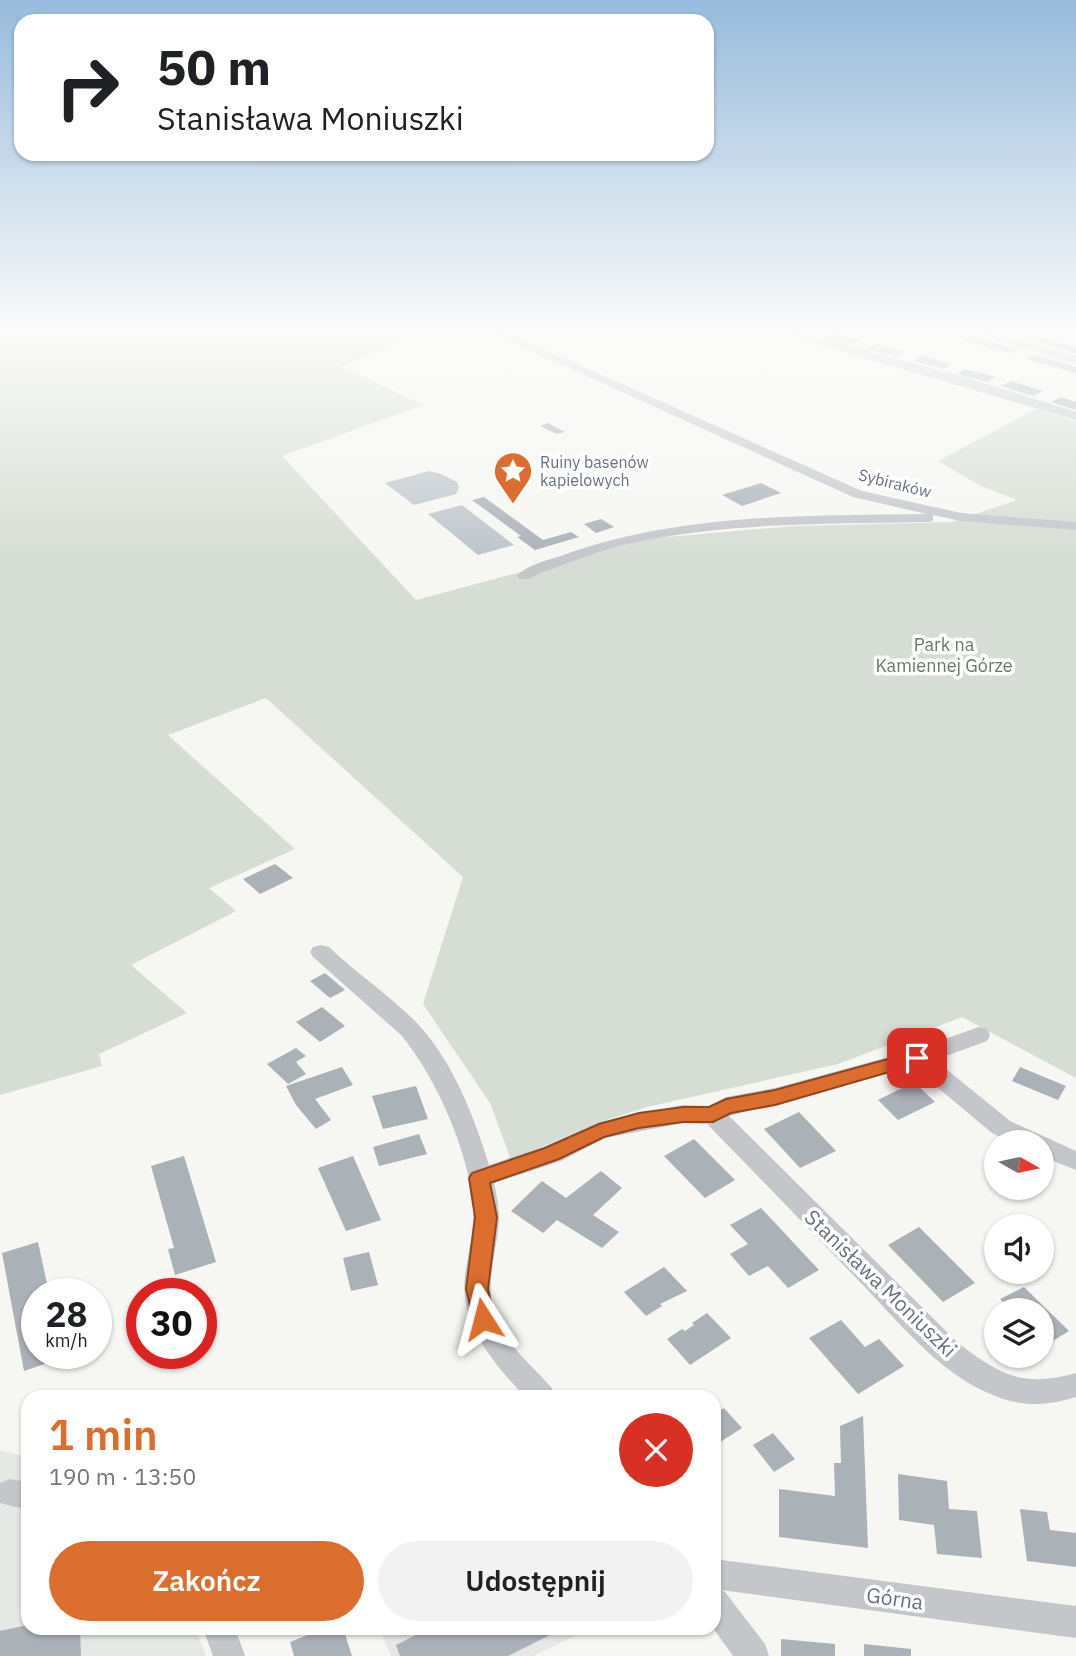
<!DOCTYPE html>
<html lang="pl">
<head>
<meta charset="utf-8">
<style>
	body { margin:0; font-family:"IBM Plex Sans",sans-serif; background:#f2f2f2; color:#202124; height:100vh; display:flex; flex-direction:column; font-size:26px; white-space:nowrap }
	* { box-sizing:border-box; margin:0 }
	p { font-size:23px; color:#757577 }
	.icon { flex:none; width:38px; height:38px; fill:none; stroke:currentColor; stroke-width:2; stroke-linecap:round; stroke-linejoin:round }
	.map { position:relative; flex:1; overflow:hidden }
	.details { position:absolute; left:21px; top:1390px; width:700px; height:245px; display:flex; flex-direction:column; background:#fff; border-radius:21px; box-shadow:0 2px 5px #0004 }
	.details>* { flex:none }
	.banner { position:absolute; left:14px; top:14px; width:700px; height:147px; border-radius:21px; box-shadow:0 2px 5px #0004; background:#fff; color:#202124; overflow:hidden }
	.needle { width:46px; rotate:99deg }
	.fabs { position:absolute; left:984px; top:1130px; display:grid; gap:14px }
	.fabs a { display:grid; place-items:center; width:70px; height:70px; border-radius:50%; background:#fff; box-shadow:0 2px 5px #0004; font-size:35px }
	.speed { position:absolute; left:21px; top:1278px; display:flex; gap:14px; font-size:35px; font-weight:700; text-align:center }
	.speed>* { display:grid; place-content:center; width:91px; height:91px; border-radius:50%; background:#fff; box-shadow:0 2px 5px #0004; line-height:1 }
	.speed small { font-size:18px; font-weight:400 }
	.speed .limit { border:10px solid #d22; background:#fff; color:#111 }
	.pin { position:absolute; display:grid; place-items:center; width:60px; height:60px; color:#fff; margin:-30px; border-radius:14px; box-shadow:0 4px 10px #0006 }
	.me { position:absolute; width:77px; margin:-38px; rotate:351deg; stroke-linejoin:round; filter:drop-shadow(0 0 5px #0008) }
	.turn { display:flex; align-items:center; gap:24px; height:147px; padding:0 28px; font-size:32px }
	.turn .icon { width:91px; height:91px; stroke-width:2.5 }
	.turn b { display:block; font-size:49px; line-height:60px }
	.round { display:grid; place-items:center; flex:none; width:74px; height:74px; border-radius:37px; background:#f2f2f2 }
	.summary { display:flex; align-items:center; justify-content:space-between; height:119px; padding:0 28px }
	h1 { font-size:42px; font-weight:600; line-height:52px; color:#db6d2e }
	.action { display:flex; gap:14px; margin-top:auto; padding:14px 28px }
	.action a { flex:1; height:80px; border-radius:42px; background:#db6d2e; color:#fff; font-size:28px; font-weight:600; line-height:80px; text-align:center }
	.action a+a { background:#f2f2f2; color:#202124 }
	.map>svg:first-child { display:block }
	.built { fill:#e6e8e6 }
	.green { fill:#d6ddd4 }
	.water { fill:#bdc5ca }
	.building { fill:#aab1b7 }
	.lines { fill:none; stroke-linecap:round; stroke-linejoin:round }
	.street { fill:#c4c6ca; fill-rule:evenodd }
	.route { fill:#db6d2e; stroke:#8e471e; stroke-width:2 }
	.labels { text-anchor:middle; dominant-baseline:central; stroke-width:7; stroke-linejoin:round; paint-order:stroke }
	.far-poi-label { font-size:16px; fill:#667282; stroke:#fff; text-anchor:start }
	.far-street-label { font-size:16px; fill:#667282; stroke:#fff }
	.park-label { font-size:18px; fill:#667a65; stroke:#fff }
	.near-street-label { font-size:21px; fill:#667282; stroke:#fff }
</style>
</head>
<body>
<div class="map">
<svg width="1076" height="1656" viewBox="0 0 1076 1656">
	<rect width="100%" height="100%" fill="#f6f6f3"/>
	<!-- built -->
	<g class="built">
		<path d="M0,1450L28,1457V1628H195L206,1656H0Z"/>
		<path d="M379,1628H592L533,1656H391Z"/>
	</g>
	<!-- green -->
	<path class="green" d="M0,328H427L341,367L423,405L282,456L416,600L644,539L794,526L952,522L1017,500L979,485L938,461L1036,409L1076,421V1078L962,1017L838,1064L647,1107L597,1123L511,1160L490,1103L423,1004L463,877L266,698L168,735L295,849L209,888L236,911L131,965L187,1013L99,1054L102,1066L0,1095Z"/>
	<!-- water -->
	<g class="water">
		<path d="M429,471L441,474L457,482L459,488L456,494L414,505L385,483Z"/>
		<path d="M462,505L514,545L478,555L428,514Z"/>
	</g>
	<!-- building -->
	<g class="building">
		<path d="M917,328H941L949,330L941,335Z"/>
		<path d="M1011,328L1025,331L1017,336L990,329Z"/>
		<path d="M833,333L861,340L852,345L824,338Z"/>
		<path d="M968,336L994,343L1018,349L1010,353L961,340Z"/>
		<path d="M1042,338L1076,347V353L1034,342Z"/>
		<path d="M875,344L904,352L896,357L866,349Z"/>
		<path d="M1035,355L1076,367V373L1027,359Z"/>
		<path d="M922,356L952,364L944,369L913,361Z"/>
		<path d="M965,369L996,377L988,382L957,374Z"/>
		<path d="M1011,381L1043,391L1033,396L1001,386Z"/>
		<path d="M1061,397L1076,402V410L1051,402Z"/>
		<path d="M548,423L565,432L557,434L540,426Z"/>
		<path d="M609,476L625,485L613,489L598,480Z"/>
		<path d="M761,483L781,493L742,506L722,495Z"/>
		<path d="M484,497L543,540L571,532L579,537L535,550L517,537L521,536L472,500Z"/>
		<path d="M601,519L614,527L596,533L584,524Z"/>
		<path d="M275,864L293,878L260,894L243,879Z"/>
		<path d="M325,973L345,990L330,998L310,981Z"/>
		<path d="M322,1007L345,1026L320,1042L296,1022Z"/>
		<path d="M296,1048L306,1056L296,1062L306,1074L288,1084L267,1064Z"/>
		<path d="M342,1067L353,1085L315,1099L331,1120L316,1129L296,1105L286,1086Z"/>
		<path d="M1020,1067L1066,1086L1058,1100L1012,1081Z"/>
		<path d="M914,1082L935,1102L898,1120L878,1100Z"/>
		<path d="M416,1086L428,1119L383,1129L372,1096Z"/>
		<path d="M799,1112L836,1151L800,1168L764,1129Z"/>
		<path d="M419,1134L427,1154L379,1166L373,1147Z"/>
		<path d="M694,1139L735,1180L705,1198L664,1156Z"/>
		<path d="M184,1156L216,1262L175,1275L168,1249L174,1248L151,1166Z"/>
		<path d="M353,1156L381,1220L346,1231L318,1168Z"/>
		<path d="M601,1171L622,1188L593,1215L619,1232L602,1248L557,1220L543,1233L511,1211L542,1181L566,1198Z"/>
		<path d="M761,1208L819,1270L788,1288L768,1266L749,1276L730,1254L748,1244L730,1225Z"/>
		<path d="M919,1227L975,1283L943,1302L888,1245Z"/>
		<path d="M38,1242L49,1293H37V1353H61L62,1358L24,1371L2,1253Z"/>
		<path d="M369,1252L378,1285L351,1291L343,1258Z"/>
		<path d="M664,1267L687,1291L660,1304L662,1306L646,1316L624,1292Z"/>
		<path d="M1024,1287L1069,1331L1041,1348V1311H1011L1000,1299Z"/>
		<path d="M707,1313L731,1338L690,1365L667,1339L682,1329L685,1331L694,1325L692,1323Z"/>
		<path d="M841,1320L865,1347L879,1339L904,1366L858,1394L809,1338Z"/>
		<path d="M724,1408L742,1428L714,1446V1414Z"/>
		<path d="M863,1416L868,1548L779,1537V1489L835,1496L834,1463H841L840,1426Z"/>
		<path d="M773,1433L795,1459L774,1472L753,1445Z"/>
		<path d="M898,1474L947,1481L949,1509L977,1511L982,1558L937,1554L934,1525L899,1520Z"/>
		<path d="M1020,1509L1047,1512L1050,1530L1076,1533V1567L1027,1561Z"/>
		<path d="M28,1625V1628H80L81,1656H0V1631Z"/>
		<path d="M326,1628H343L352,1656H294L290,1642Z"/>
		<path d="M430,1628H564L508,1656H400L396,1645Z"/>
		<path d="M781,1639L835,1644V1656H781Z"/>
		<path d="M864,1644L911,1649V1656H864Z"/>
	</g>
	<g class="lines">
		<!-- street -->
		<g class="street">
			<path d="M481,328H496L862,491L961,513L1076,522V530L961,521L933,515V521L928,522C828,524 725,522 627,544C598,551 569,563 540,573L530,579H520L517,576C528,564 546,561 561,556C678,513 804,516 927,514L853,497Z"/>
			<path d="M763,328H781L958,375L1076,412V420Z"/>
			<path d="M956,328H974L1076,356V364Z"/>
			<path d="M321,945L329,947C356,973 388,994 415,1021C452,1059 474,1116 489,1165L543,1147L599,1122L683,1105L709,1106L726,1097L775,1088L911,1051L979,1027L987,1029L990,1035L987,1041L935,1060L1010,1121L1076,1151V1170L1041,1156V1143H1012L992,1133L913,1067L729,1116L958,1343C1000,1375 1023,1388 1076,1373V1397C1044,1407 1018,1407 988,1393C937,1371 898,1321 859,1281C809,1229 758,1176 707,1124L683,1123L605,1138L561,1161L494,1183C497,1196 499,1208 499,1221C497,1253 483,1287 496,1318C507,1345 532,1366 551,1387L555,1396H524C493,1362 459,1324 465,1275C468,1252 475,1229 473,1206C469,1152 436,1077 401,1035L313,957L310,952L313,947Z"/>
			<path d="M10,1479L28,1482V1510L0,1503V1483Z"/>
			<path d="M714,1559L1076,1606V1638L721,1590L725,1592L765,1644L769,1656H733L713,1628Z"/>
			<path d="M203,1628H235L245,1656H213Z"/>
		</g>
	</g>
	<!-- sky -->
	<linearGradient id="sky" x2="0" y2="1"><stop stop-color="#97bbdc"/><stop offset="0.59" stop-color="#fbfbfa"/><stop offset="1" stop-color="#fbfbfa" stop-opacity="0"/></linearGradient>
	<rect width="1076" height="560" fill="url(#sky)"/>
	<!-- route -->
	<path class="route" d="M917,1051L924,1053L927,1058L924,1062L775,1105L731,1113L713,1122H683L639,1128L604,1137L559,1159L490,1183L497,1217L488,1289L494,1319L491,1326L483,1329L475,1326L466,1289L475,1217L469,1178L472,1173L545,1148L599,1124L639,1113L683,1107H709L726,1099L775,1090Z"/>
	<!-- icons -->
	<defs>
		<g id="sight-pin" transform="scale(2.0125)"><path d="M0 17L-7.5 6A9.5 9.5 0 1 1 7.5 6Z" fill="#db6d2e" stroke="#fff"/><path d="M0-6L1.8-2.2L6-1.7L2.9 1.2L3.7 5.4L0 3.3L-3.7 5.4L-2.9 1.2L-6-1.7L-1.8-2.2Z" fill="#fff"/></g>
	</defs>
	<g fill-rule="evenodd">
		<use href="#sight-pin" x="513" y="471"/>
	</g>
	<g class="labels">
		<!-- far-poi labels -->
		<g class="far-poi-label">
			<text x="540" y="462">Ruiny basenów<tspan x="540" dy="18">kapielowych</tspan></text>
		</g>
		<!-- far-street labels -->
		<g class="far-street-label">
			<text transform="translate(895 483) rotate(14)">Sybiraków</text>
		</g>
		<!-- park labels -->
		<g class="park-label">
			<text x="944" y="644">Park na<tspan x="944" dy="21">Kamiennej Górze</tspan></text>
		</g>
		<!-- near-street labels -->
		<g class="near-street-label">
			<text transform="translate(881 1283) rotate(44)">Stanisława Moniuszki</text>
			<text transform="translate(895 1598) rotate(8)">Górna</text>
		</g>
	</g>
</svg>
<div class="fabs">
<a><svg class="needle" viewBox="-14 -14 28 28"><path d="M0-13l5 13h-10z" fill="#e53935"/><path d="M0 13l5-13h-10z" fill="#757577"/></svg></a>
<a><svg class="icon" aria-label="sound" viewBox="0 0 24 24"><path d="M4 9h4l5-4v14l-5-4H4zM17 9q2 3 0 6"/></svg></a>
<a><svg class="icon" aria-label="layers" viewBox="0 0 24 24"><path d="M12 4l9 5-9 5-9-5zM3 14l9 5 9-5"/></svg></a>
</div>
<div class="speed"><div>28<small>km/h</small></div><div class="limit">30</div></div>
<div class="pin" style="left:917px;top:1058px;background:#d93025"><svg class="icon" aria-label="arrive" viewBox="0 0 24 24"><path d="M6 21V4h12l-3 4 3 4H6"/></svg></div>
<svg class="me" style="left:483px;top:1319px" viewBox="-20 -20 40 40"><path d="M0-17L14 15 0 8-14 15z" fill="#db6d2e" stroke="#fff" stroke-width="4"/></svg>
<div class="banner">
<div class="turn"><svg class="icon" aria-label="right" viewBox="0 0 24 24"><path d="M7 20v-9h11M14 6l5 5-5 5"/></svg><div><b>50 m</b>Stanisława Moniuszki</div></div>
</div>
<section class="details">
<div class="summary"><div><h1>1 min</h1><p>190 m · 13:50</p></div><a class="round" style="background:#d93025;color:#fff"><svg class="icon" aria-label="close" viewBox="0 0 24 24"><path d="M6 6l12 12M18 6L6 18"/></svg></a></div>
<div class="action"><a>Zakończ</a><a>Udostępnij</a></div>
</section>
</div>
</body>
</html>
